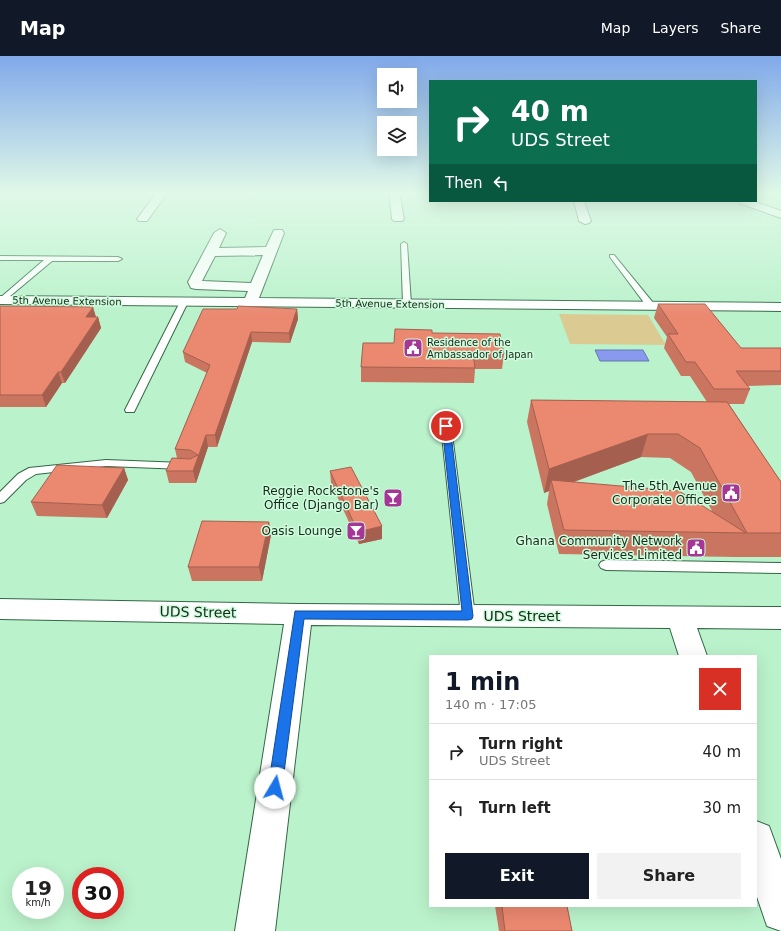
<!DOCTYPE html>
<html lang="en">
<head>
<meta charset="utf-8">
<style>
	body { margin:0; font-family:"DejaVu Sans",sans-serif; background:#f2f2f2; color:#222; height:100vh; display:flex; flex-direction:column; font-size:15px; white-space:nowrap }
	* { box-sizing:border-box; margin:0 }
	p { font-size:13px; color:#767676 }
	.icon { flex:none; width:22px; height:22px; fill:none; stroke:currentColor; stroke-width:2; stroke-linecap:round; stroke-linejoin:round }
	.map { position:relative; flex:1; overflow:hidden }
	.panel { position:absolute; left:429px; top:599px; width:328px; height:252px; display:flex; flex-direction:column; background:#fff; border-radius:0px; box-shadow:0 4px 16px #0002 }
	.panel>* { flex:none }
	.hud { position:absolute; left:429px; top:24px; width:328px; height:122px; border-radius:0px; box-shadow:0 4px 16px #0002; background:#0b6e4f; color:#fff; overflow:hidden }
	.fabs { position:absolute; left:377px; top:12px; display:grid; gap:8px }
	.fabs a { display:grid; place-items:center; width:40px; height:40px; border-radius:0px; background:#fff; box-shadow:0 4px 16px #0002; font-size:20px }
	.speed { position:absolute; left:12px; top:811px; display:flex; gap:8px; font-size:20px; font-weight:700; text-align:center }
	.speed>* { display:grid; place-content:center; width:52px; height:52px; border-radius:50%; background:#fff; box-shadow:0 4px 16px #0002; line-height:1 }
	.speed small { font-size:10px; font-weight:400 }
	.speed .limit { border:6px solid #d22; background:#fff; color:#111 }
	.pin { position:absolute; display:grid; place-items:center; width:34px; height:34px; color:#fff; margin:-17px; border:2px solid #fff; border-radius:50%; box-shadow:0 1px 4px #0007 }
	.me { position:absolute; width:44px; margin:-22px; rotate:8deg; stroke-linejoin:round; filter:drop-shadow(0 0 3px #0008) }
	.turn { display:flex; align-items:center; gap:14px; height:84px; padding:0 16px; font-size:18px }
	.turn .icon { width:52px; height:52px; stroke-width:2.5 }
	.turn b { display:block; font-size:28px; line-height:34px }
	.then { display:flex; align-items:center; height:38px; padding:0 16px; background:#0003; gap:8px; font-size:15px }
	.round { display:grid; place-items:center; flex:none; width:42px; height:42px; border-radius:0px; background:#f2f2f2 }
	.summary { display:flex; align-items:center; justify-content:space-between; height:68px; padding:0 16px }
	h1 { font-size:24px; font-weight:700; line-height:30px; color:#111827 }
	.action { display:flex; gap:8px; margin-top:auto; padding:8px 16px }
	.action a { flex:1; height:46px; border-radius:0px; background:#111827; color:#fff; font-size:16px; font-weight:700; line-height:46px; text-align:center }
	.action a+a { background:#f2f2f2; color:#222 }
	ul { padding:0; list-style:none }
	li { display:flex; align-items:center; gap:12px; height:56px; padding:0 16px; border-top:1px solid #e0e0e0 }
	li div { flex:1 }
	li b { display:block; font-size:15px }
	li em { font-style:normal }
	header { display:flex; align-items:center; gap:24px; box-sizing:border-box; height:56px; padding:0 20px; background:#111827; color:#fff }
	header strong { font-size:19px }
	nav { display:flex; gap:22px; margin-inline-start:auto; font-size:14px }
	.map>svg:first-child { display:block }
	.green { fill:#dbcb92 }
	.water { fill:#89e; stroke:#6578af }
	.lines { fill:none; stroke-linecap:round; stroke-linejoin:round }
	.lane-casing { stroke:#336746; stroke-width:2 }
	.street-casing { stroke:#336746; stroke-width:2 }
	.lane { fill:#fff; fill-rule:evenodd }
	.street { fill:#fff; fill-rule:evenodd }
	.wall { fill:#ca7560; fill-rule:evenodd }
	.shaded-wall { fill:#a45f4e }
	.building { fill:#eb8870; stroke:#a45f4e }
	.route { fill:#1a73e8; stroke:#114b97 }
	.labels { text-anchor:middle; dominant-baseline:central; stroke-width:3; stroke-linejoin:round; paint-order:stroke }
	.far-street-label { font-size:10px; fill:#142a1b; stroke:#d0fcdd }
	.far-poi-label { font-size:10px; fill:#142a1b; stroke:#d0fcdd; text-anchor:start }
	.poi-label { font-size:12px; fill:#142a1b; stroke:#d0fcdd; text-anchor:end }
	.near-street-label { font-size:14px; fill:#142a1b; stroke:#d0fcdd }
</style>
</head>
<body>
<header>
<strong>Map</strong>
<nav><a>Map</a><a>Layers</a><a>Share</a></nav>
</header>
<div class="map">
<svg width="781" height="875" viewBox="0 0 781 875">
	<rect width="100%" height="100%" fill="#baf2cb"/>
	<!-- green -->
	<path class="green" d="M559,258L648,259L666,289L570,288Z"/>
	<!-- water -->
	<path class="water" d="M595,294H643L649,305H600Z"/>
	<g class="lines">
		<!-- lane casing -->
		<g class="lane-casing">
			<g id="lane">
				<path d="M404,186L407,188L411,248L407,250L403,248L401,188Z"/>
				<path d="M610,199H614L654,248V252H648L610,201Z"/>
				<path d="M0,200L118,201L122,203L118,205H52L3,246L0,245V242L44,204H0Z"/>
				<path d="M181,244L188,246L135,354L134,356H126L125,354Z"/>
				<path d="M446,367L451,370L475,560L473,564L468,566L463,564L461,560L441,370Z"/>
				<path d="M106,404L184,407L190,410L184,413L106,410L36,418L26,424L4,446L0,447V436L18,418L29,412Z"/>
				<path d="M606,504L781,507V517L606,514L601,512L599,509L601,506Z"/>
			</g>
		</g>
		<!-- street casing -->
		<g class="street-casing">
			<g id="street">
				<path d="M157,136H168L147,165H139L137,163Z"/>
				<path d="M389,136H399L404,163L402,165H394L392,163Z"/>
				<path d="M574,145H584L591,165L589,167L585,168L579,165Z"/>
				<path d="M738,145H753L781,155V162L739,147Z"/>
				<path d="M220,173L226,177L219,192L266,191L274,174H282L284,177L259,242L781,247V255L0,248V240L245,242L248,235L196,233L191,232L188,226L214,177ZM263,199L251,227L202,225L215,200Z"/>
				<path d="M0,543L299,548L781,551V573L697,572L707,600H679L670,572L311,569L275,875H235L284,568L0,563Z"/>
				<path d="M756,765L769,770L781,803V875L767,870L756,838Z"/>
			</g>
		</g>
		<!-- lane -->
		<use href="#lane" class="lane"/>
		<!-- street -->
		<use href="#street" class="street"/>
	</g>
	<!-- wall -->
	<g class="wall">
		<path d="M658,248L741,292H781V329L747,330L750,333L744,348H729L781,426V501H735L559,498L547,448L549,435L544,437L527,366L531,344L707,346L690,320H681L664,292L667,281L654,262ZM641,401L670,402L691,416L712,455L574,426Z"/>
		<path d="M0,250L93,251L96,261H98L101,272L65,327H62L46,351H0Z"/>
		<path d="M297,253L298,263L290,287L252,286L217,391H208L196,427H169L166,415L177,402L175,393L207,317L185,306L183,296Z"/>
		<path d="M432,277L504,298L502,313H475L474,327L361,326V311L394,287Z"/>
		<path d="M124,412L128,424L107,462L37,460L31,446Z"/>
		<path d="M330,415L382,483L359,488L331,427Z"/>
		<path d="M269,466L271,479L262,525H192L188,511Z"/>
		<path d="M495,850H567L572,875H499Z"/>
	</g>
	<!-- shaded-wall -->
	<g class="shaded-wall">
		<path d="M93,251L96,262L86,261Z"/>
		<path d="M297,253L298,263L290,287L289,277Z"/>
		<path d="M98,261L101,272L65,327L61,316Z"/>
		<path d="M251,276L252,286L217,391L215,379Z"/>
		<path d="M58,316L62,327L46,351L42,339Z"/>
		<path d="M648,378L641,401L554,433L551,424L549,435L544,437L549,413Z"/>
		<path d="M206,379L208,391L196,427L193,415Z"/>
		<path d="M124,412L128,424L107,462L102,449Z"/>
		<path d="M269,466L271,479L262,525L259,511Z"/>
		<path d="M382,470V483L359,488L358,476Z"/>
	</g>
	<!-- building -->
	<g class="building">
		<path d="M658,248H705L741,292H781V315H736L750,333H714L695,306H686L668,278H678Z"/>
		<path d="M0,250L93,251L86,261H98L61,316H58L42,339H0Z"/>
		<path d="M238,250L297,253L289,277L251,276L215,379H206L193,415H166L172,402L190,403L198,399L190,394L175,393L210,309L183,296L203,253H237Z"/>
		<path d="M395,273L432,274V277L500,278L504,298H473L475,312L361,311L363,287H394Z"/>
		<path d="M531,344L727,346L781,426V477H747L700,392L678,378H648L549,413Z"/>
		<path d="M57,409L124,412L102,449L31,446Z"/>
		<path d="M351,411L382,470L358,476L330,415Z"/>
		<path d="M551,424L679,435L746,477L564,474Z"/>
		<path d="M202,465L269,466L259,511H188Z"/>
		<path d="M502,850H567L572,875H505Z"/>
	</g>
	<!-- sky -->
	<linearGradient id="sky" x2="0" y2="1"><stop stop-color="#81a9ea"/><stop offset="0.53" stop-color="#e0f9e8"/><stop offset="1" stop-color="#e0f9e8" stop-opacity="0"/></linearGradient>
	<rect width="781" height="259" fill="url(#sky)"/>
	<!-- route -->
	<path class="route" d="M446,367L450,370L473,560L472,563L468,564L304,563L282,732L280,737L275,739L270,737L268,732L295,555H462L442,370Z"/>
	<!-- icons -->
	<defs>
		<g id="civic-square" transform="scale(1)"><rect x="-9" y="-9" width="18" height="18" rx="4" fill="#a53695" stroke="#d0fcdd"/><path d="M-.6-6.5H3V-4.5H.6V-3L4-1V1h2V6H-6V1h2V-1L-.6-3ZM-1.2 2.5V6h2.4V2.5Z" fill="#fff"/></g>
		<g id="bar-square" transform="scale(1)"><rect x="-9" y="-9" width="18" height="18" rx="4" fill="#a53695" stroke="#d0fcdd"/><path d="M-6-5H6L.8 .8V4.5H3.5V6h-7V4.5H-.8V.8Z" fill="#fff"/></g>
	</defs>
	<g fill-rule="evenodd">
		<use href="#civic-square" x="413" y="292"/>
		<use href="#civic-square" x="731" y="437"/>
		<use href="#bar-square" x="393" y="442"/>
		<use href="#bar-square" x="356" y="475"/>
		<use href="#civic-square" x="696" y="492"/>
	</g>
	<g class="labels">
		<!-- far-street labels -->
		<g class="far-street-label">
			<text transform="translate(67 245) rotate(1)">5th Avenue Extension</text>
			<text transform="translate(390 248) rotate(1)">5th Avenue Extension</text>
		</g>
		<!-- far-poi labels -->
		<g class="far-poi-label">
			<text x="427" y="286">Residence of the<tspan x="427" dy="12">Ambassador of Japan</tspan></text>
		</g>
		<!-- poi labels -->
		<g class="poi-label">
			<text x="717" y="430">The 5th Avenue<tspan x="717" dy="14">Corporate Offices</tspan></text>
			<text x="379" y="435">Reggie Rockstone's<tspan x="379" dy="14">Office (Django Bar)</tspan></text>
			<text x="342" y="475">Oasis Lounge</text>
			<text x="682" y="485">Ghana Community Network<tspan x="682" dy="14">Services Limited</tspan></text>
		</g>
		<!-- near-street labels -->
		<g class="near-street-label">
			<text transform="translate(198 556) rotate(1)">UDS Street</text>
			<text x="522" y="560">UDS Street</text>
		</g>
	</g>
</svg>
<div class="fabs">
<a><svg class="icon" aria-label="sound" viewBox="0 0 24 24"><path d="M4 9h4l5-4v14l-5-4H4zM17 9q2 3 0 6"/></svg></a>
<a><svg class="icon" aria-label="layers" viewBox="0 0 24 24"><path d="M12 4l9 5-9 5-9-5zM3 14l9 5 9-5"/></svg></a>
</div>
<div class="speed"><div>19<small>km/h</small></div><div class="limit">30</div></div>
<div class="pin" style="left:446px;top:370px;background:#d93025"><svg class="icon" aria-label="arrive" viewBox="0 0 24 24"><path d="M6 21V4h12l-3 4 3 4H6"/></svg></div>
<svg class="me" style="left:275px;top:732px" viewBox="-20 -20 40 40"><circle r="19" fill="#fff"/><path d="M0-13L10 11 0 6-10 11z" fill="#1a73e8"/></svg>
<div class="hud">
<div class="turn"><svg class="icon" aria-label="right" viewBox="0 0 24 24"><path d="M7 20v-9h11M14 6l5 5-5 5"/></svg><div><b>40 m</b>UDS Street</div></div>
<div class="then">Then<svg class="icon" aria-label="left" viewBox="0 0 24 24"><path d="M17 20v-9H6M10 6l-5 5 5 5"/></svg></div>
</div>
<section class="panel">
<div class="summary"><div><h1>1 min</h1><p>140 m · 17:05</p></div><a class="round" style="background:#d93025;color:#fff"><svg class="icon" aria-label="close" viewBox="0 0 24 24"><path d="M6 6l12 12M18 6L6 18"/></svg></a></div>
<ul>
<li><svg class="icon" aria-label="right" viewBox="0 0 24 24"><path d="M7 20v-9h11M14 6l5 5-5 5"/></svg><div><b>Turn right</b><p>UDS Street</p></div><em>40 m</em></li>
<li><svg class="icon" aria-label="left" viewBox="0 0 24 24"><path d="M17 20v-9H6M10 6l-5 5 5 5"/></svg><div><b>Turn left</b></div><em>30 m</em></li>
</ul>
<div class="action"><a>Exit</a><a>Share</a></div>
</section>
</div>
</body>
</html>
